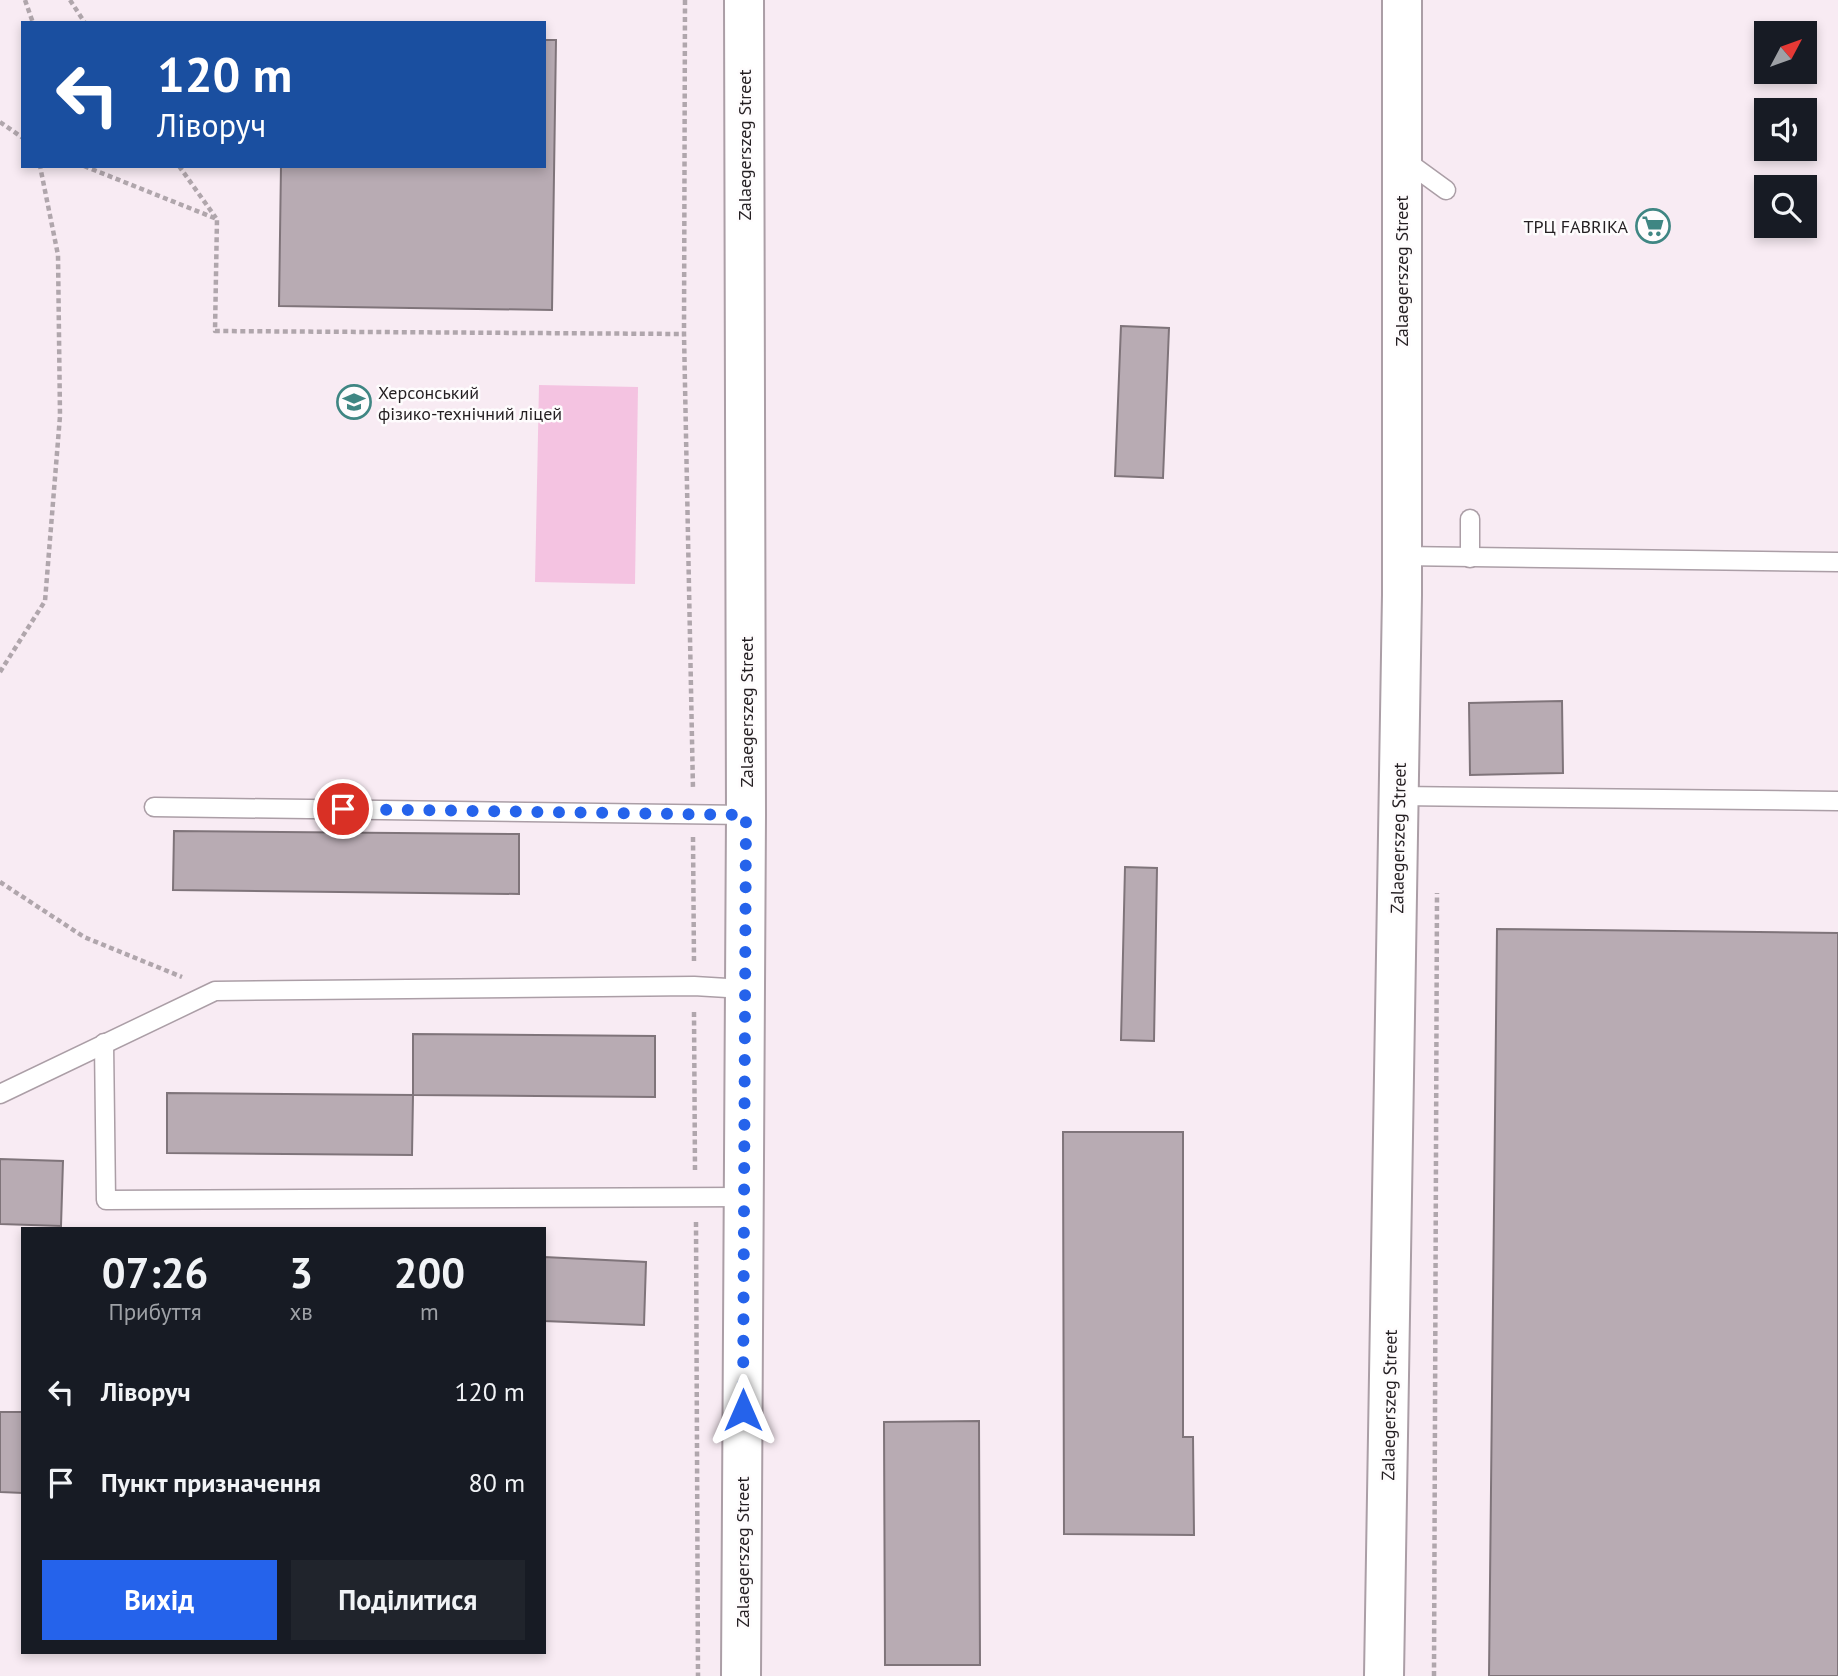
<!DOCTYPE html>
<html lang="uk">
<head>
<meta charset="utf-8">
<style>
	body { margin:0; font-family:"PT Sans",sans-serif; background:#20242c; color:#f1f3f6; height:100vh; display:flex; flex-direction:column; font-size:26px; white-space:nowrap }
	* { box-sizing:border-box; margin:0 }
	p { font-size:23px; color:#9ea1a6 }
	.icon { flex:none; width:38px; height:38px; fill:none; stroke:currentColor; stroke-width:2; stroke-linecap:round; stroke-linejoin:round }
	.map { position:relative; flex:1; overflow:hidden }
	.side { position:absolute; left:21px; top:1227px; width:525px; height:427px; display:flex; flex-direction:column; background:#171b24; border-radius:0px; box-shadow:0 4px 10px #0003 }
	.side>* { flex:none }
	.banner { position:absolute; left:21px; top:21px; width:525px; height:147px; border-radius:0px; box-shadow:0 4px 10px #0003; background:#1a4fa0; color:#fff; overflow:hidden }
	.needle { width:46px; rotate:49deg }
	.fabs { position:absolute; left:1754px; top:21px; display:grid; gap:14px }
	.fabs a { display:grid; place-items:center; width:63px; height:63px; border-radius:0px; background:#171b24; box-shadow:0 4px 10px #0003; font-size:35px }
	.pin { position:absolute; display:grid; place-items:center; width:60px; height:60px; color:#fff; margin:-30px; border:4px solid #fff; border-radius:50%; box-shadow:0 2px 7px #0007 }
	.me { position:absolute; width:77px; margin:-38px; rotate:0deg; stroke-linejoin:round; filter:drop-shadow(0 0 5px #0008) }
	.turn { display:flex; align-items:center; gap:24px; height:147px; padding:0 21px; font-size:32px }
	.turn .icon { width:91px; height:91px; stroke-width:2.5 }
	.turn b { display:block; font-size:49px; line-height:60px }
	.eta { display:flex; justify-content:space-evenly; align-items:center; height:119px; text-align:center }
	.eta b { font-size:42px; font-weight:600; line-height:49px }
	.button { display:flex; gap:14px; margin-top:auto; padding:14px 21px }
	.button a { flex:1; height:80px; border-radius:0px; background:#2563eb; color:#fff; font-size:28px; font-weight:600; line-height:80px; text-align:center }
	.button a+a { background:#20242c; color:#f1f3f6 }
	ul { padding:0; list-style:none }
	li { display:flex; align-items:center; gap:21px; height:91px; padding:0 21px }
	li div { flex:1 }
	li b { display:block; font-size:26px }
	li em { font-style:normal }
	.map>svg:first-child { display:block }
	.green { fill:#f4c3e1 }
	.building { fill:#b8abb3; stroke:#7f747a; stroke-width:2 }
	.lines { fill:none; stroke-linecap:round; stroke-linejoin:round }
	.lane-casing { stroke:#ab9ea6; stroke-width:21 }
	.secondary-casing { stroke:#ab9ea6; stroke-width:42 }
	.path { stroke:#b0a6ac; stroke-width:4.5; stroke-dasharray:5 3.5; stroke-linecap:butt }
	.lane { stroke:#fff; stroke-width:18 }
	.secondary { stroke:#fff; stroke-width:38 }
	.route { stroke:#2563eb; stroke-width:12; stroke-dasharray:0 21.6 }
	.labels { text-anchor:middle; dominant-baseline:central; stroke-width:5; stroke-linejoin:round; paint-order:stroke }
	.street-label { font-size:18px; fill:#241f22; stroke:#fefcfd }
	.poi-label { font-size:18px; fill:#241f22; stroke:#fefcfd; text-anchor:end }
</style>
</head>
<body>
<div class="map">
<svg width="1838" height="1676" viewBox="0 0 1838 1676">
	<rect width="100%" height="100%" fill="#f8ebf3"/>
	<!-- green -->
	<path class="green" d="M539,385L638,387L635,584L535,582Z"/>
	<!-- building -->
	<g class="building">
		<path d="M544,40H556L552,310L279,306L281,166H544Z"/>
		<path d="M1121,326L1169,328L1163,478L1115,476Z"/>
		<path d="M1562,701L1563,773L1470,775L1469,703Z"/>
		<path d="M174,831L519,834V894L173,890Z"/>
		<path d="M1125,867L1157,868L1154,1041L1121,1040Z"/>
		<path d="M1497,929L1838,933V1676H1489Z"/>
		<path d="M413,1034L655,1036V1097L413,1095Z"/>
		<path d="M167,1093L413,1095L412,1155L167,1153Z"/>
		<path d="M1063,1132H1183V1437H1193L1194,1535L1064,1534Z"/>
		<path d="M0,1159L63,1161L61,1226L0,1224Z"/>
		<path d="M544,1257L646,1262L644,1325L544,1321Z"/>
		<path d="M0,1412H23V1493L0,1492Z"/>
		<path d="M979,1421L980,1665H885L884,1422Z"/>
	</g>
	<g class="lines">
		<!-- lane casing -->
		<g class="lane-casing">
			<g id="lane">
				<path d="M1402,158L1446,190"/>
				<path d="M1402,556L1838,562"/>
				<path d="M1470,558V519"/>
				<path d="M1399,796L1838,801"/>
				<path d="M154,807L746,815"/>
				<path d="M104,1043L106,1200L744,1197"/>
				<path d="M0,1094L215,991L694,986L744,989"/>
			</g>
		</g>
		<!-- secondary casing -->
		<g class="secondary-casing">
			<g id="secondary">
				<path d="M741,1676L746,815L744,0"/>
				<path d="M1384,1676L1402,595V0"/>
			</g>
		</g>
		<!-- path -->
		<g class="path">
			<path d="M25,0L33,23"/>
			<path d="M70,0L85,23"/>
			<path d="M685,0L684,334L693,790"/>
			<path d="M0,122L23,138"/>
			<path d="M84,166L217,219L215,331L684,334"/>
			<path d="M179,166L216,218"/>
			<path d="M0,672L45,601L60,416L58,255L40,166"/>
			<path d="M693,837L694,962"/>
			<path d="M0,882L84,937L182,977"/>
			<path d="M694,1012L695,1172"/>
			<path d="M696,1222L698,1676"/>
			<path d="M1434,1676L1437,893"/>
		</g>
		<!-- lane -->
		<use href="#lane" class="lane"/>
		<!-- secondary -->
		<use href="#secondary" class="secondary"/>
	</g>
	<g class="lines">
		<!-- route -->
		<path class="route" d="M343,809L746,815L743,1410"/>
	</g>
	<!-- icons -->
	<defs>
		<g id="supermarket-ring" transform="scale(1.75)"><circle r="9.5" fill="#fefcfd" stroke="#3f8683" stroke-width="1.5"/><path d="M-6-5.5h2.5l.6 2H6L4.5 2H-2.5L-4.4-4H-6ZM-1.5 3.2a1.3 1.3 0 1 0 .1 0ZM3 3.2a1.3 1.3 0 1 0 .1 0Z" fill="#3f8683"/></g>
		<g id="university-ring" transform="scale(1.75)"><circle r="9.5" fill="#fefcfd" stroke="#3f8683" stroke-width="1.5"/><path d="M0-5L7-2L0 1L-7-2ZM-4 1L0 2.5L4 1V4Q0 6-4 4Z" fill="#3f8683"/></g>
	</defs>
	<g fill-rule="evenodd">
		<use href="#supermarket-ring" x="1653" y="226"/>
		<use href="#university-ring" x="354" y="402"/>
	</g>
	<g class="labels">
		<!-- street labels -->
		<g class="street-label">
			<text transform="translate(744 145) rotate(-90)">Zalaegerszeg Street</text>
			<text transform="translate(1401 271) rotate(-90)">Zalaegerszeg Street</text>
			<text transform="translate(746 712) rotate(-90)">Zalaegerszeg Street</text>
			<text transform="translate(1398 838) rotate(-89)">Zalaegerszeg Street</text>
			<text transform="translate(1389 1405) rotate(-89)">Zalaegerszeg Street</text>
			<text transform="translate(742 1552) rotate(-90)">Zalaegerszeg Street</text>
		</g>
		<!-- poi labels -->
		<g class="poi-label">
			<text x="1628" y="226">ТРЦ FABRIKA</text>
			<text x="378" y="392" text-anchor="start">Херсонський<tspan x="378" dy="21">фізико-технічний ліцей</tspan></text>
		</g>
	</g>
</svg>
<div class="fabs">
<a><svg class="needle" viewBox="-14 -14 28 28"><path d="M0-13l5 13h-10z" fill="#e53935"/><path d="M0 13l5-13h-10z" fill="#9ea1a6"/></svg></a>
<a><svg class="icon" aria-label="sound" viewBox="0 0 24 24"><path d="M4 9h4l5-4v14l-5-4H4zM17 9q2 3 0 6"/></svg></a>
<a><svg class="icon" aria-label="search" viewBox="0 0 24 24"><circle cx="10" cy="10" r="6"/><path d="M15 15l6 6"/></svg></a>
</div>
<div class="pin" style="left:343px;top:809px;background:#d93025"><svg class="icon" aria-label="arrive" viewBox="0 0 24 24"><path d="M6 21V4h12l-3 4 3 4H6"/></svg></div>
<svg class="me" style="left:743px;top:1410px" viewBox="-20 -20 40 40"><path d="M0-17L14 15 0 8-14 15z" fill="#2563eb" stroke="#fff" stroke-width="4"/></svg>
<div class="banner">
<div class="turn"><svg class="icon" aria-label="left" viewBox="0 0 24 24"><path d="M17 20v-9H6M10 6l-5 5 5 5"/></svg><div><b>120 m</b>Ліворуч</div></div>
</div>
<section class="side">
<div class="eta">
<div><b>07:26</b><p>Прибуття</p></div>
<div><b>3</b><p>хв</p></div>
<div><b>200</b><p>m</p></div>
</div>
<ul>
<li><svg class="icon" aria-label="left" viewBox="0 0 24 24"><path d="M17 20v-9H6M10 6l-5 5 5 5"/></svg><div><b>Ліворуч</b></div><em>120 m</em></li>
<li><svg class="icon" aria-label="arrive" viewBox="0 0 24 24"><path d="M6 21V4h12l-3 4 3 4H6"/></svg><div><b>Пункт призначення</b></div><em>80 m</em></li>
</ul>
<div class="button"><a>Вихід</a><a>Поділитися</a></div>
</section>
</div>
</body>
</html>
